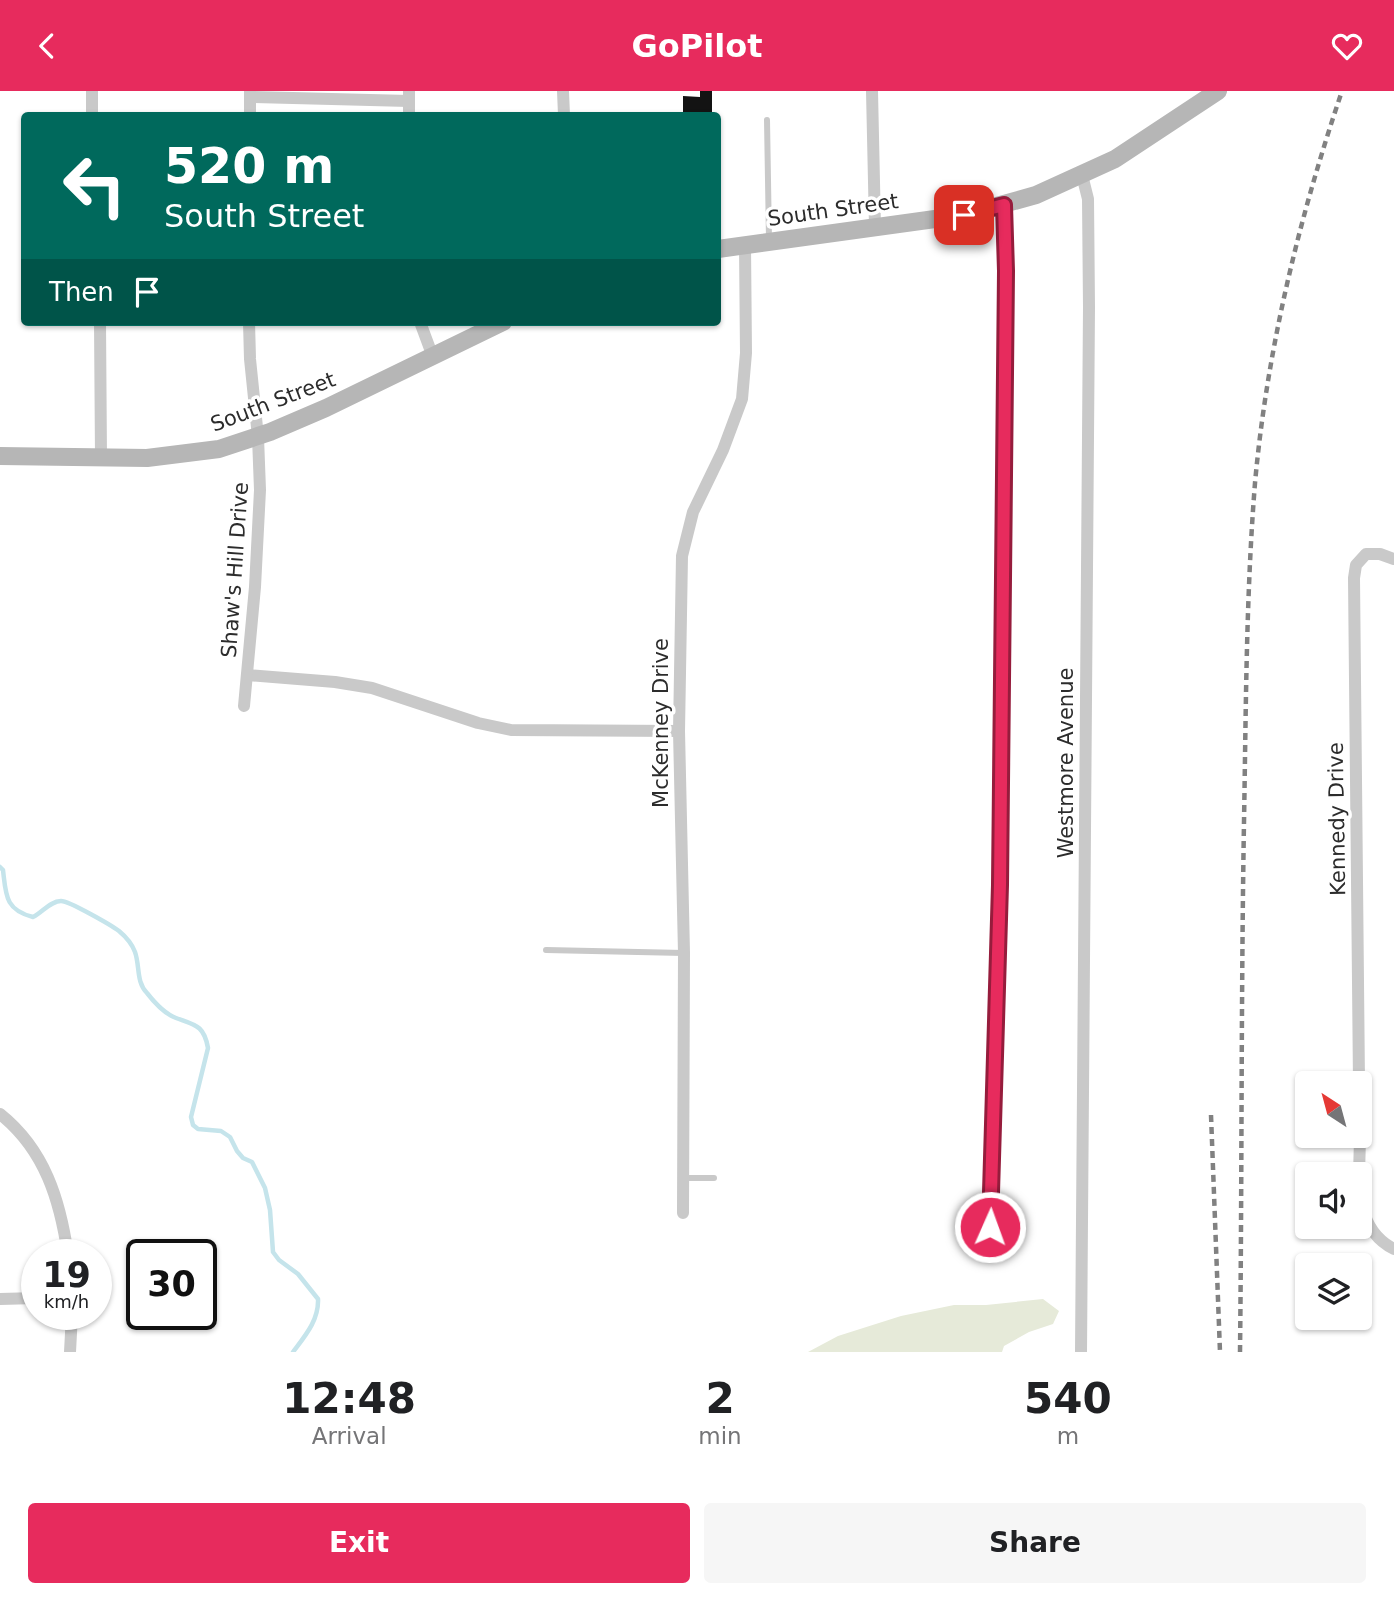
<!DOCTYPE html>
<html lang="en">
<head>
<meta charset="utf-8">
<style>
	body { margin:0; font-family:"DejaVu Sans",sans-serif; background:#f6f6f6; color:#202124; height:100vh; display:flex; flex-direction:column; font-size:26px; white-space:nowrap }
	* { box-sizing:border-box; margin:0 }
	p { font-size:23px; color:#757577 }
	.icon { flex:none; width:38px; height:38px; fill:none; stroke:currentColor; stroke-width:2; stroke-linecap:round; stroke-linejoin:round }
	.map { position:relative; height:1261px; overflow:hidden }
	.side { display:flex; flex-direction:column; background:#fff; flex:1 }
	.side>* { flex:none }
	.guide { position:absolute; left:21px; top:21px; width:700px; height:214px; border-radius:7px; box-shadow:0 2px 5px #0004; background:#00695c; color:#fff; overflow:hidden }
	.needle { width:46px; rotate:324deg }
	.buttons { position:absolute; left:1295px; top:980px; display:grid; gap:14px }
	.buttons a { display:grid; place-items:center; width:77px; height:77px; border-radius:7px; background:#fff; box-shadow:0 2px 5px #0004; font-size:35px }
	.speed { position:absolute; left:21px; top:1148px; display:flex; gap:14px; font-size:35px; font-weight:700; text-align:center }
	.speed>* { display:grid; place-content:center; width:91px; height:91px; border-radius:50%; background:#fff; box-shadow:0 2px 5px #0004; line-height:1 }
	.speed small { font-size:18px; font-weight:400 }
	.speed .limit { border:4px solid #111; border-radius:10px; background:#fff; color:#111 }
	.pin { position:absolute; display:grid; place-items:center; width:60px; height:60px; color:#fff; margin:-30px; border-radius:14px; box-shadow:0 4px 10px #0006 }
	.me { position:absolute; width:77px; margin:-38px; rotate:2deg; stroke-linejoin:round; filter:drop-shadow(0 0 5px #0008) }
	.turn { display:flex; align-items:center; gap:24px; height:147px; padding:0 28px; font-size:32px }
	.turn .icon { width:91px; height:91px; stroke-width:2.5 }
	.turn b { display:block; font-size:49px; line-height:60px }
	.then { display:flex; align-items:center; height:66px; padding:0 28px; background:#0003; gap:14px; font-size:26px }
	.eta { display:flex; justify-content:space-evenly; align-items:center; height:119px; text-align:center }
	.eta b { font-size:42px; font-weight:800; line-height:49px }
	.button { display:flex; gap:14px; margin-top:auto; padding:14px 28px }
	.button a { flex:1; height:80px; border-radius:7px; background:#e72b5d; color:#fff; font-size:28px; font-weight:800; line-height:80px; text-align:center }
	.button a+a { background:#f6f6f6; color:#202124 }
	header { display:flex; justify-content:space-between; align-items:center; height:91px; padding:0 28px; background:#e72b5d; color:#fff; font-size:32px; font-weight:800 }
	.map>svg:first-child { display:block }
	.green { fill:#e6ead9 }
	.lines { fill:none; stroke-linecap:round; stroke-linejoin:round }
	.stream { stroke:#c5e4eb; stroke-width:4.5 }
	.building { fill:#131313 }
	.lane { stroke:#c9c9c9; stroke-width:6 }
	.street { stroke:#c9c9c9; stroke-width:12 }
	.secondary { stroke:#b6b6b6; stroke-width:18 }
	.rail { stroke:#818181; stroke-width:4.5; stroke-dasharray:7 5; stroke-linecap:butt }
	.route-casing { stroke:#961c3c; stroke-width:18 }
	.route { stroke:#e72b5d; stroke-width:12 }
	.labels { text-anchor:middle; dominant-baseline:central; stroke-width:7; stroke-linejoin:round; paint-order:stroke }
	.street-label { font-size:21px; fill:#2c2c2c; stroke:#fff }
</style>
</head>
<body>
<header><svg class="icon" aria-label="back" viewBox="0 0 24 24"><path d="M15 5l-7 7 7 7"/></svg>GoPilot<svg class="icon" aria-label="heart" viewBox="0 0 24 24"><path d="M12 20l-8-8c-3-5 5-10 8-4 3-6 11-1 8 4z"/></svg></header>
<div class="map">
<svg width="1394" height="1261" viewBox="0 0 1394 1261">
	<rect width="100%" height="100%" fill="#fff"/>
	<!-- green -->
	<path class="green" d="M1043,1208L1059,1220L1053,1233L1029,1241L1004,1255L1002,1261H808L838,1245L901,1225L954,1214H986Z"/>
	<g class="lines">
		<!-- stream -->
		<path class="stream" d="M0,776L3,779C6,804 5,819 33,826C42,822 50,810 61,810C69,810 111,834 119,840C125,845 132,853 135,861C140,875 136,891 147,902C154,911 165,923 176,927C195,934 204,934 208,957L191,1026L193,1034L198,1038L221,1040L230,1046L237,1060L243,1067L252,1071L265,1097L270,1119L273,1161L279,1169L298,1183L318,1208C319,1229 305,1245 293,1261"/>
	</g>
	<!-- building -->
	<path class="building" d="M700,0H712V21H683V5L700,6Z"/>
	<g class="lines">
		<!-- lane -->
		<g class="lane">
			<path d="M767,29L769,149"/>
			<path d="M546,859L684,862"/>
			<path d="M684,1087H714"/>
			<path d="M990,1138L1002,1139"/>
		</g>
		<!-- street -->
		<g class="street">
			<path d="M92,0V24"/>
			<path d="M563,0L564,24"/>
			<path d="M872,0L875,136"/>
			<path d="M250,6L409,10"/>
			<path d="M250,24V0"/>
			<path d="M409,24V0"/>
			<path d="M100,231L101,367"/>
			<path d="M420,231L433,266"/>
			<path d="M247,584L335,591L372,597L478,632L511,639L679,640"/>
			<path d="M244,615L255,496L260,399L258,346L250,268L249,231"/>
			<path d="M1359,992L1354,487L1356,474L1366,463H1380L1394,468"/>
			<path d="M0,1023C45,1059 60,1109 68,1164"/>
			<path d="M1360,1043C1360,1084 1351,1136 1394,1158"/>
			<path d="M683,1122L684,862L679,640L682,465L693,421L723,359L742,308L746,262L745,154"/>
			<path d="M989,1147L995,1003L1000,794L1006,180L1004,114"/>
			<path d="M0,1208L37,1207"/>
			<path d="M70,1261L72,1223"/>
			<path d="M1081,1261L1089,216L1088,108L1082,84"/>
		</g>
		<!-- secondary -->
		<g class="secondary">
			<path d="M718,158L964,124L1036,104L1115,68L1218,0"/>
			<path d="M0,365L147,367L219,358L270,341L326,317L503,231"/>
		</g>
		<!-- rail -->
		<g class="rail">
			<path d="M1211,1024L1220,1261"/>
			<path d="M1240,1261C1242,1084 1241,907 1244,731C1246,618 1246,505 1255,392C1267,259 1299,127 1342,0"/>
		</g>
	</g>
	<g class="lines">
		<!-- route casing -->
		<g class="route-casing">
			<path id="route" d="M964,124L1004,114L1006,180L1000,794L990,1136"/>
		</g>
		<!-- route -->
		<use href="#route" class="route"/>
	</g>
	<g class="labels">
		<!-- street labels -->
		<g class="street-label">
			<text transform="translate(833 119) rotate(-8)">South Street</text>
			<text transform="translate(273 311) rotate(-21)">South Street</text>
			<text transform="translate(235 479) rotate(-86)">Shaw's Hill Drive</text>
			<text transform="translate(661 632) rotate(-90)">McKenney Drive</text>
			<text transform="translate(1066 672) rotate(-90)">Westmore Avenue</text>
			<text transform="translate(1337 728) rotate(-91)">Kennedy Drive</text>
		</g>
	</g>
</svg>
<div class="buttons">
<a><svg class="needle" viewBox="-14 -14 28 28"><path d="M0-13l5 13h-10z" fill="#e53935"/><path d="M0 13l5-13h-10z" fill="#757577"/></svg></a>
<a><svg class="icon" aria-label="sound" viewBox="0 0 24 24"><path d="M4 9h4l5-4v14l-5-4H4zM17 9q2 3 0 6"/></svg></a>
<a><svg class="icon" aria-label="layers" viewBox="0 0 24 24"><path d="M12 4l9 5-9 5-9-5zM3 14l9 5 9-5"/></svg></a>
</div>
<div class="speed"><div>19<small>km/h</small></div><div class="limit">30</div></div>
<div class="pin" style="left:964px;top:124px;background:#d93025"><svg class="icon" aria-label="arrive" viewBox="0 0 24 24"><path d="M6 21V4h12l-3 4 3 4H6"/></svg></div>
<svg class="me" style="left:990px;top:1136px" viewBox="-20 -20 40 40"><circle r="17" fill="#e72b5d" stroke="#fff" stroke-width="3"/><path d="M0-11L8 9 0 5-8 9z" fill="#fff"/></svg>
<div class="guide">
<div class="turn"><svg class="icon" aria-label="left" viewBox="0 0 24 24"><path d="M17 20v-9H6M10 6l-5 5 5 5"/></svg><div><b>520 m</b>South Street</div></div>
<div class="then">Then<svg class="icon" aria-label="arrive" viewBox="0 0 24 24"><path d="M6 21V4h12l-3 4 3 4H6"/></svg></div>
</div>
</div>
<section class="side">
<div class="eta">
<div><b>12:48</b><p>Arrival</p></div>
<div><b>2</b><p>min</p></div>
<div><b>540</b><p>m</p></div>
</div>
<div class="button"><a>Exit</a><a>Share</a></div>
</section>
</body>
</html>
